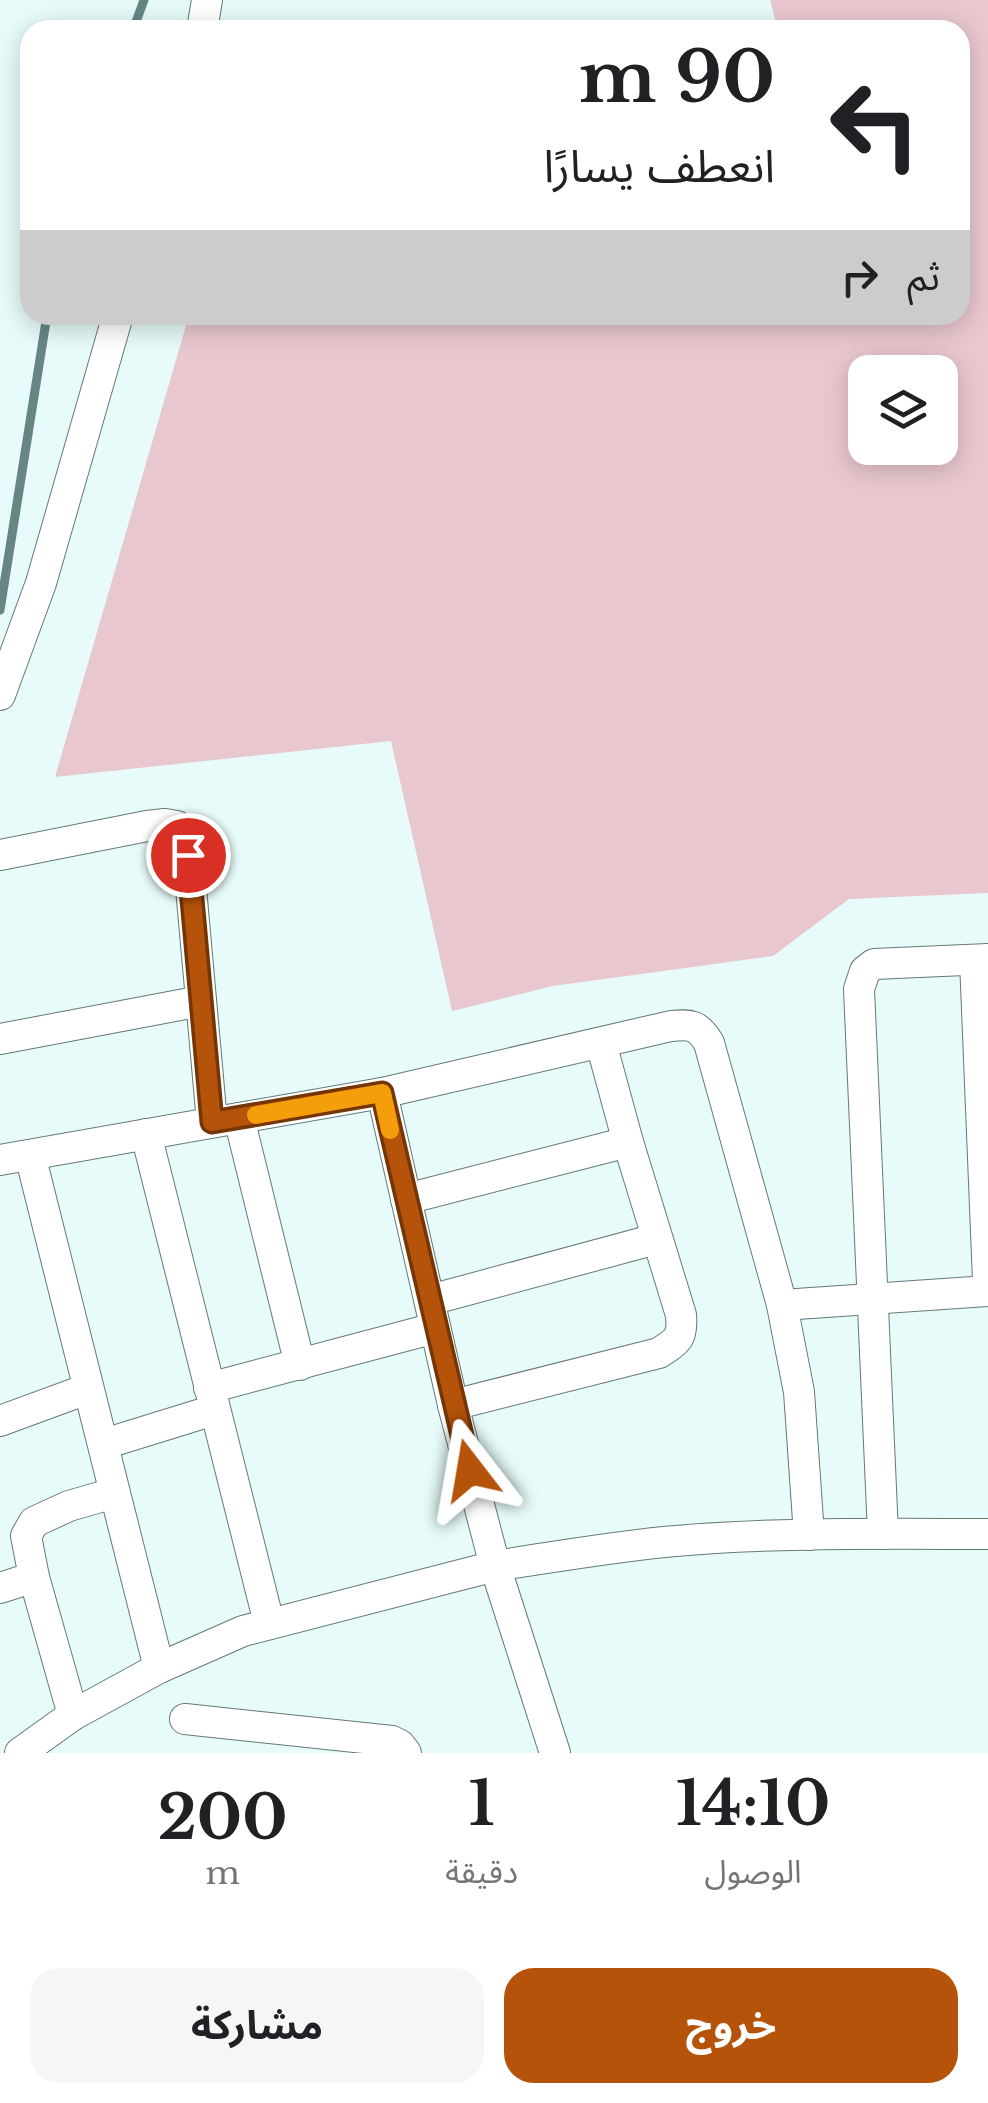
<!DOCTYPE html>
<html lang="ar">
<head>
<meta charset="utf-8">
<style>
	body { margin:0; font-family:"Libre Baskerville","Noto Sans Arabic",serif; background:#f6f6f6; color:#202124; direction:rtl; height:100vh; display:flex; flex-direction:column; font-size:38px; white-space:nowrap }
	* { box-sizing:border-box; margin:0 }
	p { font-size:32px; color:#757577 }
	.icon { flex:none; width:55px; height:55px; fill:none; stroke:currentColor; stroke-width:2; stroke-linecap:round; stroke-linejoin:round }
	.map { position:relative; height:1753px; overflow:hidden; direction:ltr }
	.panel { display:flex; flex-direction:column; background:#fff; flex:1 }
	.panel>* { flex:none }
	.top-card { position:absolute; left:20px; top:20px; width:950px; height:305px; border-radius:30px; box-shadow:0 5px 25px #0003; direction:rtl; background:#fff; color:#202124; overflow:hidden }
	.controls { position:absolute; left:848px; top:355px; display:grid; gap:20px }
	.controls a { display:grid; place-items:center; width:110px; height:110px; border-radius:20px; background:#fff; box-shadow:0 5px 25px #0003; font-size:50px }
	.pin { position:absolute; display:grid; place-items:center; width:85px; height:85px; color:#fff; margin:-42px; border:5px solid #fff; border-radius:50%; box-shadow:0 2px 10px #0007 }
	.me { position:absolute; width:110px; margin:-55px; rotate:346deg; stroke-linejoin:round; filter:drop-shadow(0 0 8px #0008) }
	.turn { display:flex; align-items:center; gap:35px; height:210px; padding:0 30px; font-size:45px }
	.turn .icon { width:130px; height:130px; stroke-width:2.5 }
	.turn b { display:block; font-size:70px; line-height:85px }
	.then { display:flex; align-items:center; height:95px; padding:0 30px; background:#0003; gap:20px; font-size:38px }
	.eta { display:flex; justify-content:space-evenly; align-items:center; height:170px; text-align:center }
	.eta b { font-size:60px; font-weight:700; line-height:70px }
	.primary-button { display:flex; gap:20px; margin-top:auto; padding:20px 30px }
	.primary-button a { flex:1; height:115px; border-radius:30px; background:#b45309; color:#fff; font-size:40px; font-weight:700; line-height:115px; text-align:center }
	.primary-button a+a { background:#f6f6f6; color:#202124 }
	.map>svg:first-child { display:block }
	.green { fill:#e9c7cf; fill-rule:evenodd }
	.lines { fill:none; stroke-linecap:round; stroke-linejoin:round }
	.stream { stroke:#668685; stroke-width:9 }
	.minor-casing { stroke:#667878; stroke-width:32 }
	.minor { stroke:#fff; stroke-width:30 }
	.route-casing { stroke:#753606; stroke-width:25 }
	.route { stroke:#b45309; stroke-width:18 }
	.slow { stroke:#f59e0b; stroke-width:18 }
</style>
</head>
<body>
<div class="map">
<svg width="988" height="1753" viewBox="0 0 988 1753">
	<rect width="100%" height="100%" fill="#e6fbfa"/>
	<!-- green -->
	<path class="green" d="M770,0H988V893L849,899L773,956L553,986L452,1011L391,741L55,777L189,315H960V30H778ZM865,372H940V448H865Z"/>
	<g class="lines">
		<!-- stream -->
		<g class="stream">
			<path d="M133,30L144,0"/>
			<path d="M0,610L47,315"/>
		</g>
		<!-- minor casing -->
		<g class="minor-casing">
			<g id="minor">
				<path d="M202,30L207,0"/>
				<path d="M0,695L41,583L118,315"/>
				<path d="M0,855L147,826L165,824L177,826L182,835L188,855L212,1122"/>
				<path d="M975,960L988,1281"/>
				<path d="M0,1039L201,1001"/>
				<path d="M382,1093L671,1026C692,1024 698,1025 709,1043L782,1305L799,1392L809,1535"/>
				<path d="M239,1118L300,1365"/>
				<path d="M146,1134L269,1623"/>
				<path d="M30,1155C72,1326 115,1497 159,1668"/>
				<path d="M0,1160L382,1093L453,1405L495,1566L243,1631L159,1668L73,1715L20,1753"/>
				<path d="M406,1199L628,1142"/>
				<path d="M430,1300L656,1239"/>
				<path d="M782,1305L988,1291"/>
				<path d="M209,1388L435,1328"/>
				<path d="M453,1405L659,1353C678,1341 683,1338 681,1315L628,1142L601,1043"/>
				<path d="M0,1421L87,1389"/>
				<path d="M104,1444L214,1410"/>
				<path d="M883,1534L859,989L865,971L874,964L988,959"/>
				<path d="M0,1588L34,1577"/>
				<path d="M73,1715L34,1577L26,1536L34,1522L69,1506L114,1493"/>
				<path d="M185,1719L392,1741L400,1745L406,1753"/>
				<path d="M555,1753L495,1566C551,1557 607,1548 664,1542C771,1532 880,1534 988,1534"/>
			</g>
		</g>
		<!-- minor -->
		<use href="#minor" class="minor"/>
	</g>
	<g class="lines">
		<!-- route casing -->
		<g class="route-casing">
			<path id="route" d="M188,855L212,1122L382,1093L470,1470"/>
		</g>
		<!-- route -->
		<use href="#route" class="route"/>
		<!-- slow -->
		<path class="slow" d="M256,1115L382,1093L390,1130"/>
	</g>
</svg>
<div class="controls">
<a><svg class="icon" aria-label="layers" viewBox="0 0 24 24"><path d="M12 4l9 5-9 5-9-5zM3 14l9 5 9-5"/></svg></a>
</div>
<div class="pin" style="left:188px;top:855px;background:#d93025"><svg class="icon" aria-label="arrive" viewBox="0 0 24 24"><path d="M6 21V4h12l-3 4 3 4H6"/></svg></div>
<svg class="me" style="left:470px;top:1470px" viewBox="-20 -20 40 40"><path d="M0-17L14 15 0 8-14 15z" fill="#b45309" stroke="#fff" stroke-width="4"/></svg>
<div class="top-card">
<div class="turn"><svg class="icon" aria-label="left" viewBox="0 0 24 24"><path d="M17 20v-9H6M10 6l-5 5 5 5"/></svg><div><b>90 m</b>انعطف يسارًا</div></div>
<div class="then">ثم<svg class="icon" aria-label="right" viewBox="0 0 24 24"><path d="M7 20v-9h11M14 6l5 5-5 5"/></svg></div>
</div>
</div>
<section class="panel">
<div class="eta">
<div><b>14:10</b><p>الوصول</p></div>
<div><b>1</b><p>دقيقة</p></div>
<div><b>200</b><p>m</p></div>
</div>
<div class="primary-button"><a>خروج</a><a>مشاركة</a></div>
</section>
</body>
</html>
